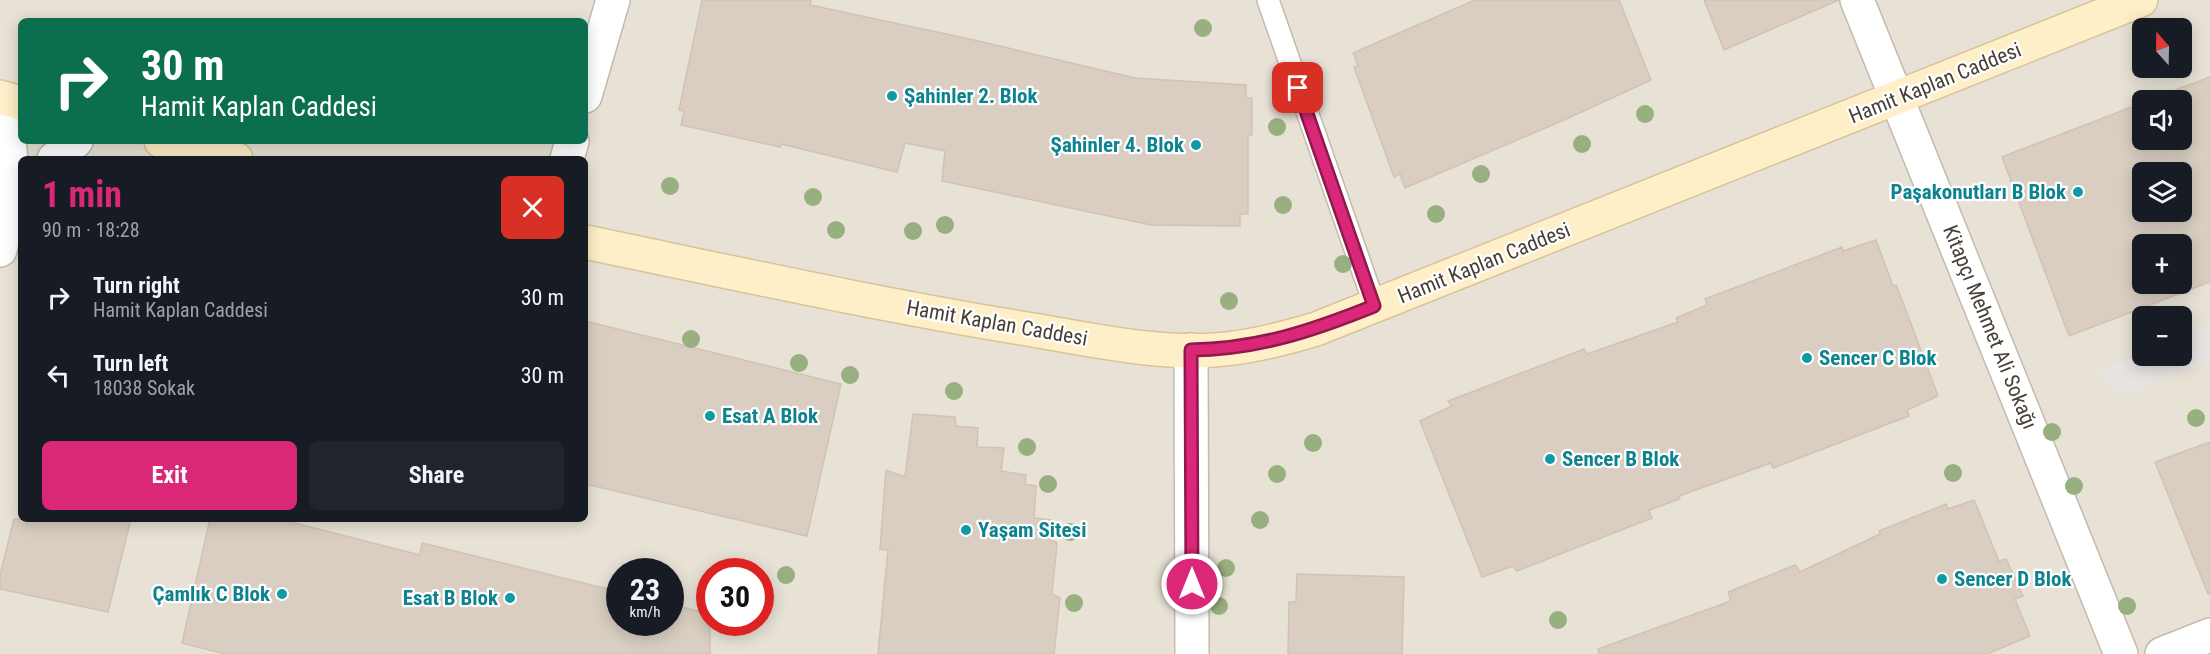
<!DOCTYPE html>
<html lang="en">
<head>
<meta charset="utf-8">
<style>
	body { margin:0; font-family:"Roboto Condensed",sans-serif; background:#20242c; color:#f1f3f6; height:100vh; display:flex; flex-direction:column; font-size:22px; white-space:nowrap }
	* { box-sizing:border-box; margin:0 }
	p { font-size:20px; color:#9ea1a6 }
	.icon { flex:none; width:33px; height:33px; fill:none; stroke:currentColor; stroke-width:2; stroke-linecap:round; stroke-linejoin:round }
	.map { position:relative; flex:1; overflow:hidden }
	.details { position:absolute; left:18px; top:156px; width:570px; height:366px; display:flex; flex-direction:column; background:#171b24; border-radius:9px; box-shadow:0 3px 15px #0003 }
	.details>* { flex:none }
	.guide { position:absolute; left:18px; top:18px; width:570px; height:126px; border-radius:9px; box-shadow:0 3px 15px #0003; background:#0b6e4f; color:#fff; overflow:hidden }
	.needle { width:39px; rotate:340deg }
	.fabs { position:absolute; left:2132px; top:18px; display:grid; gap:12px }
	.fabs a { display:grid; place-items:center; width:60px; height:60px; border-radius:9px; background:#171b24; box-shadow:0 3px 15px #0003; font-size:30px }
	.speed { position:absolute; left:606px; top:558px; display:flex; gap:12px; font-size:30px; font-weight:700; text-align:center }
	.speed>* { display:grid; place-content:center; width:78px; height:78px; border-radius:50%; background:#171b24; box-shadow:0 3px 15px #0003; line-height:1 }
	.speed small { font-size:15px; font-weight:400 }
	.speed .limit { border:9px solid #d22; background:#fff; color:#111 }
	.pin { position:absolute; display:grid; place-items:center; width:51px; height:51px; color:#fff; margin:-26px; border-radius:12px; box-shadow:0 3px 9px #0006 }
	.me { position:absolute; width:66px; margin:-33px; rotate:0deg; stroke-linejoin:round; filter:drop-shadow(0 0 4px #0008) }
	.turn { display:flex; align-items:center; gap:21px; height:126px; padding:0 24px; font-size:27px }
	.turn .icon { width:78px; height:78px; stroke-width:2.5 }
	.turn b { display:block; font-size:42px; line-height:51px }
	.round { display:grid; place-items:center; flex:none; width:63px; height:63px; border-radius:9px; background:#20242c }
	.head { display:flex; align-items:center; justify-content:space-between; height:102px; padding:0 24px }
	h1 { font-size:36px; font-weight:700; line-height:45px; color:#db2777 }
	.cta { display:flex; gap:12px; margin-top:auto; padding:12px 24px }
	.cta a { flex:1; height:69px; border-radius:9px; background:#db2777; color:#fff; font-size:24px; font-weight:700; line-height:69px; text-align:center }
	.cta a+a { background:#20242c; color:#f1f3f6 }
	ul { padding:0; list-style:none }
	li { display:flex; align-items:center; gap:18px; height:78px; padding:0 24px }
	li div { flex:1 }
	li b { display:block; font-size:22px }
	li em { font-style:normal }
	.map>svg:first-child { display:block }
	.residential { fill:#e8e2d6; fill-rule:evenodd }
	.parking { fill:#e6e3e0 }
	.building { fill:#d9cec1; stroke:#d1c3b1; stroke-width:1.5; fill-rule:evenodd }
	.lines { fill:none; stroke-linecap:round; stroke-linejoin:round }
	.service-casing { stroke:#c3baae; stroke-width:24 }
	.minor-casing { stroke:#c3baae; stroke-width:36 }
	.secondary-casing { stroke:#d7c49a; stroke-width:36 }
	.service { stroke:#fff; stroke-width:21 }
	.minor { stroke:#fff; stroke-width:33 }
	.secondary { stroke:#ffefc8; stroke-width:33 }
	.tree { fill:#98af7f }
	.route-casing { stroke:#8e194d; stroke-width:15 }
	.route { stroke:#db2777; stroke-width:10 }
	.culture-dot { fill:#0f9aa8; stroke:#fff; stroke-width:2 }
	.labels { text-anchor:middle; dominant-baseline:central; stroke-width:4.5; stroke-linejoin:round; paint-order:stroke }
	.street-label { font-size:21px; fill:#484037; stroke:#fff }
	.culture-label { font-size:21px; font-weight:bold; fill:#0d838f; stroke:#fff; text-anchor:start }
</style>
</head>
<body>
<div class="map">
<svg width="2210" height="654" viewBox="0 0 2210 654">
	<rect width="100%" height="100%" fill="#f4f0e8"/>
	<!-- residential -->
	<path class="residential" d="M0,0H2210V654H0ZM21,21H585V141H21ZM2142,28H2181V68H2142ZM2142,100H2181V140H2142ZM21,159H585V519H21ZM2142,172H2181V212H2142ZM2142,244H2181V284H2142ZM2142,316H2181V356H2142ZM620,572H670V622H620ZM710,572H760V622H710Z"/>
	<!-- parking -->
	<path class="parking" d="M2210,323V360L2127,396L2093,373L2142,353V356H2181V336Z"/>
	<!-- building -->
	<g class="building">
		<path d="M702,0H811L810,5L974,40L1135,78L1246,85V98H1252V135H1248V214H1240V226L1151,225L942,181L945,151L905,143L897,172L781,144L780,147L681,125L684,111L679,110Z"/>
		<path d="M1475,0H1619L1651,80L1564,120L1405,188L1400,174L1394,177L1354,67L1358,66L1353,53Z"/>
		<path d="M1704,0H1839L1724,50Z"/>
		<path d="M2210,77V282L2069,336L2002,157L2142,103V140H2181V100H2149ZM2142,172H2181V212H2142ZM2142,244H2181V284H2142Z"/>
		<path d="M1876,240L1893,286L1896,285L1909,318L1938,396L1907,410L1909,416L1773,468L1771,463L1679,496L1680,499L1649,510L1652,518L1517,571L1513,566L1482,577L1420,421L1452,406L1448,401L1584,349L1587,354L1678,322L1676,318L1707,305L1705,299L1842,247L1843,251Z"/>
		<path d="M585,321L841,384L807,536L585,484Z"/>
		<path d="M913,414L955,417L956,426L978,428L977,447L1004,448L1001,471L1026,475L1025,484L1036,486L1034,518L1051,520L1050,540L1057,543L1052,594L1060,598L1054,654H878L888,550L880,549L886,470L905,477Z"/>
		<path d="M2210,442V594H2208L2155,462Z"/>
		<path d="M1974,500L1999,561L2006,559L2023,596L2015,599L2030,636L1987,654H1599L1598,649L1731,601L1728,592L1795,565L1800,572L1880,534L1879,531L1946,504L1948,509Z"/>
		<path d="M14,519H131L108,612L0,589V575Z"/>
		<path d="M210,519H279L420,555L422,543L620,592V622H670V604L710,614V654H225L182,643Z"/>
		<path d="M1297,574L1404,577L1402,654H1288L1289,602H1296Z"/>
	</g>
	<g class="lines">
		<!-- service casing -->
		<g class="service-casing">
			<path id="service" d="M1268,0L1375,306"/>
		</g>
		<!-- minor casing -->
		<g class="minor-casing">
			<g id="minor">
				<path d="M1857,0L2121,654"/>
				<path d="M585,96L613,0"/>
				<path d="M54,159L76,141"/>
				<path d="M567,159L572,141"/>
				<path d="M0,250L14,192L5,99"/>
				<path d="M1191,350L1192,654"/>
				<path d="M2162,654L2210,635"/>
			</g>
		</g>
		<!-- secondary casing -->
		<g class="secondary-casing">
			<g id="secondary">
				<path d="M0,97L21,103"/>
				<path d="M161,141L236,159"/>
				<path d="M585,242C730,272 875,304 1021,328C1082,338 1151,354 1214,350C1249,348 1283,339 1316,329L2141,0"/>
			</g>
		</g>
		<!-- service -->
		<use href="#service" class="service"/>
		<!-- minor -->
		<use href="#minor" class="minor"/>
		<!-- secondary -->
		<use href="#secondary" class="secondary"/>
	</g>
	<!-- trees -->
	<g class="tree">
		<circle cx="1203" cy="28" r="9"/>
		<circle cx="1645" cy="114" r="9"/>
		<circle cx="1277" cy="127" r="9"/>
		<circle cx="1582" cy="144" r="9"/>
		<circle cx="1481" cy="174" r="9"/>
		<circle cx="670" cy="186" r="9"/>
		<circle cx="813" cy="197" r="9"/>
		<circle cx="1283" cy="205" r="9"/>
		<circle cx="1436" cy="214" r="9"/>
		<circle cx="945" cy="225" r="9"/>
		<circle cx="836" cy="230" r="9"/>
		<circle cx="913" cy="231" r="9"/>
		<circle cx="1343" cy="264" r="9"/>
		<circle cx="1229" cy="301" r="9"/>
		<circle cx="691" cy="339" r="9"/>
		<circle cx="799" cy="363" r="9"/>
		<circle cx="850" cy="375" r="9"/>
		<circle cx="954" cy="391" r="9"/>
		<circle cx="2196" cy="418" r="9"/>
		<circle cx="2052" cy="432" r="9"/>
		<circle cx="1313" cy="443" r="9"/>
		<circle cx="1027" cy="447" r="9"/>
		<circle cx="1953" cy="473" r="9"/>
		<circle cx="1277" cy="474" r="9"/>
		<circle cx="1048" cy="484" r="9"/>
		<circle cx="2074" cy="486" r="9"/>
		<circle cx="1260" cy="520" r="9"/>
		<circle cx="1070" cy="532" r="9"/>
		<circle cx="1226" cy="568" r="9"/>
		<circle cx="786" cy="575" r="9"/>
		<circle cx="1074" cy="603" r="9"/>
		<circle cx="1219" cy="606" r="9"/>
		<circle cx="2127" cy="606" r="9"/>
		<circle cx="1558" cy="620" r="9"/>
	</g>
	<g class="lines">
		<!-- route casing -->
		<g class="route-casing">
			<path id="route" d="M1192,584L1191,350C1258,349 1312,331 1374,306L1298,88"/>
		</g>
		<!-- route -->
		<use href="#route" class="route"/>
	</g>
	<!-- markers -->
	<g class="culture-dot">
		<circle cx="892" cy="96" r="6"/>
		<circle cx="1196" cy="145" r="6"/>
		<circle cx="2078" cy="192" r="6"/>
		<circle cx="1807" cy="358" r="6"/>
		<circle cx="710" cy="416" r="6"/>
		<circle cx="1550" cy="459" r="6"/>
		<circle cx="966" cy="530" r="6"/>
		<circle cx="1942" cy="579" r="6"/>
		<circle cx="282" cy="594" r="6"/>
		<circle cx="510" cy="598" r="6"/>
	</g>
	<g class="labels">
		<!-- street labels -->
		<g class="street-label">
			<text transform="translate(1935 83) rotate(-22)">Hamit Kaplan Caddesi</text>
			<text transform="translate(1484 263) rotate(-22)">Hamit Kaplan Caddesi</text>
			<text transform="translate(997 323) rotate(10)">Hamit Kaplan Caddesi</text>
			<text transform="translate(1990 327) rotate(68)">Kitapçı Mehmet Ali Sokağı</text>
		</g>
		<!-- culture labels -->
		<g class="culture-label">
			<text x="904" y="96">Şahinler 2. Blok</text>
			<text x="1184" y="145" text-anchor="end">Şahinler 4. Blok</text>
			<text x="2066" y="192" text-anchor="end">Paşakonutları B Blok</text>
			<text x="1819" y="358">Sencer C Blok</text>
			<text x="722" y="416">Esat A Blok</text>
			<text x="1562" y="459">Sencer B Blok</text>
			<text x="978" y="530">Yaşam Sitesi</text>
			<text x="1954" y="579">Sencer D Blok</text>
			<text x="270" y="594" text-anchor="end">Çamlık C Blok</text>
			<text x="498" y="598" text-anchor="end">Esat B Blok</text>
		</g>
	</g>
</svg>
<div class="fabs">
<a><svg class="needle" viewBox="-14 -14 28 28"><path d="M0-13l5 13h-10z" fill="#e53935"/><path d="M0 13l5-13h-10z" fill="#9ea1a6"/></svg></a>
<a><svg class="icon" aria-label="sound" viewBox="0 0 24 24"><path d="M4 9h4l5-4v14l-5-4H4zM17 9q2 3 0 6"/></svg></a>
<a><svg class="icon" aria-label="layers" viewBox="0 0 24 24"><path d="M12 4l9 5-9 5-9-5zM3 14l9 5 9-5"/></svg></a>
<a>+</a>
<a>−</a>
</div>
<div class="speed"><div>23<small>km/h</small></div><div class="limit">30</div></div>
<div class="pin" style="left:1298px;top:88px;background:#d93025"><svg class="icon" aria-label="arrive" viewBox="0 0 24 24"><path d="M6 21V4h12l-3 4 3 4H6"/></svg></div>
<svg class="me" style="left:1192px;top:584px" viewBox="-20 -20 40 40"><circle r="17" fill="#db2777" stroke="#fff" stroke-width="3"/><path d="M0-11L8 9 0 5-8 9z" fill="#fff"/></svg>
<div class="guide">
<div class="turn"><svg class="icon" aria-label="right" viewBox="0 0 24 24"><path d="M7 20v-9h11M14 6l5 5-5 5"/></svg><div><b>30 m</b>Hamit Kaplan Caddesi</div></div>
</div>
<section class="details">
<div class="head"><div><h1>1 min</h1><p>90 m · 18:28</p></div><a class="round" style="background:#d93025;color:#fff"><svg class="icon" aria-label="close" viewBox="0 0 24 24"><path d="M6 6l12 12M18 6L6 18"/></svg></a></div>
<ul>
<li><svg class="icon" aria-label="right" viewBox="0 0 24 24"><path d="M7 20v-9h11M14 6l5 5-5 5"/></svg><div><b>Turn right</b><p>Hamit Kaplan Caddesi</p></div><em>30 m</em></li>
<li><svg class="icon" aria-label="left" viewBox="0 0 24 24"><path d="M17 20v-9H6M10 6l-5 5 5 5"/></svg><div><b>Turn left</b><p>18038 Sokak</p></div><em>30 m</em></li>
</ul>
<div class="cta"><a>Exit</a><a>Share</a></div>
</section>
</div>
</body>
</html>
